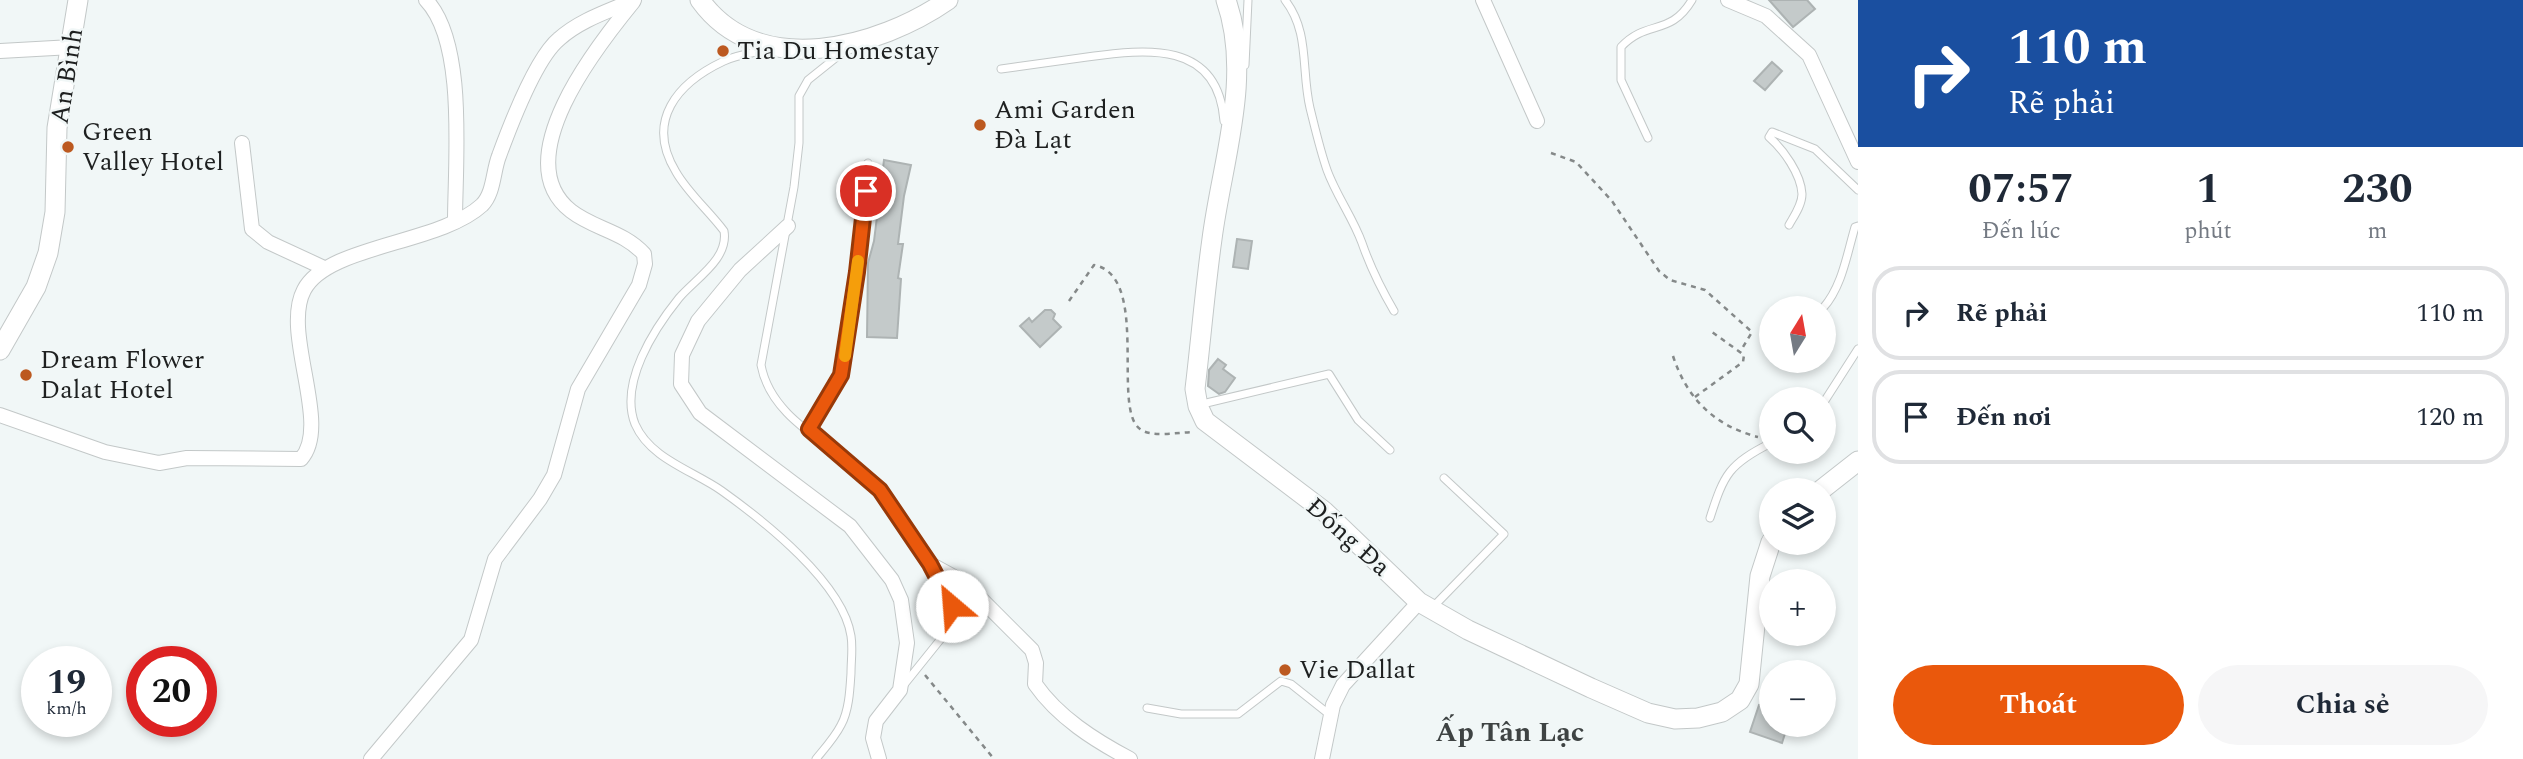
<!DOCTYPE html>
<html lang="vi">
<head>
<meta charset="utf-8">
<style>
	body { margin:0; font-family:Spectral,serif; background:#f6f6f7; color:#1f2937; height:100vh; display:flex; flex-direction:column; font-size:26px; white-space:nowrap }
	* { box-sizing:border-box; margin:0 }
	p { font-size:23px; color:#747a83 }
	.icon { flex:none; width:38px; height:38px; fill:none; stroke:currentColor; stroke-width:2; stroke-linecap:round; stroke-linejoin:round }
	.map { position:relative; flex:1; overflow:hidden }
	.panel { display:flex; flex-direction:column; background:#fff; width:665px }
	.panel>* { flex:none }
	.guide { background:#1a4fa0; color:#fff; overflow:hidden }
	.needle { width:46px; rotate:11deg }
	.controls { position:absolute; left:1759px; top:296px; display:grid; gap:14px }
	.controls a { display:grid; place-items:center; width:77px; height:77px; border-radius:50%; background:#fff; box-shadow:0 4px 10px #0003; font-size:35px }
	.speed { position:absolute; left:21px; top:646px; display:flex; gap:14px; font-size:35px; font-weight:700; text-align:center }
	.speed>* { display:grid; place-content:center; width:91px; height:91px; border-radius:50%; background:#fff; box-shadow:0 4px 10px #0003; line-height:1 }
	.speed small { font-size:18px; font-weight:400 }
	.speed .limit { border:10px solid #d22; background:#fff; color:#111 }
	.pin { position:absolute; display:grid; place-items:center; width:60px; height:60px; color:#fff; margin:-30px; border:4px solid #fff; border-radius:50%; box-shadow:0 2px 7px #0007 }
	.me { position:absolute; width:77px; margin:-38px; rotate:333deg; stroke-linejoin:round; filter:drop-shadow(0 0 5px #0008) }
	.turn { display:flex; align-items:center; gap:24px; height:147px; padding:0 35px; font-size:32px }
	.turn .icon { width:91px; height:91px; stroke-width:2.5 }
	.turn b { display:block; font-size:49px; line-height:60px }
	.eta { display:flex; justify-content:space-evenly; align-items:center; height:119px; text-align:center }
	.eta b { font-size:42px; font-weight:700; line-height:49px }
	.cta { display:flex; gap:14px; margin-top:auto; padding:14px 35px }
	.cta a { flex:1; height:80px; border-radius:42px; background:#ea580c; color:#fff; font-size:28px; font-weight:700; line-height:80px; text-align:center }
	.cta a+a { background:#f6f6f7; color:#1f2937 }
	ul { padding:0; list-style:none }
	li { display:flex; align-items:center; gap:21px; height:94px; margin:0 14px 10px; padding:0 21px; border:4px solid #e0e1e3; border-radius:28px }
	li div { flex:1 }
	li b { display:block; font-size:26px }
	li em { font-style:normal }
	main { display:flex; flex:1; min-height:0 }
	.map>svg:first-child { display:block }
	.building { fill:#c4caca; stroke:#adb3b3; stroke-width:2 }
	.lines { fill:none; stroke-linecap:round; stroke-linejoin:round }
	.lane-casing { stroke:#c3c8c8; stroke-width:9 }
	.street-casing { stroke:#c3c8c8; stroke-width:16 }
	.secondary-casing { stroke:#c3c8c8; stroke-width:21 }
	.path { stroke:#858989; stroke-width:2.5; stroke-dasharray:5 5; stroke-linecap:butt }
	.lane { stroke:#fff; stroke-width:7 }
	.street { stroke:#fff; stroke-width:14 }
	.secondary { stroke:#fff; stroke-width:19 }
	.route-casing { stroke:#983908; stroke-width:18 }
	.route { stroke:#ea580c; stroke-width:12 }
	.slow { stroke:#f59e0b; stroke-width:12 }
	.poi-dot { fill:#bc5920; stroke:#f1f7f7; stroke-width:2.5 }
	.labels { text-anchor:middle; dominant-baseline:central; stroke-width:5; stroke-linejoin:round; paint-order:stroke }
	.poi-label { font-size:26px; fill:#1e2020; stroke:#f1f7f7; text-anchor:start }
	.street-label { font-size:26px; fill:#1e2020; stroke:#f1f7f7 }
	.neighbourhood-label { font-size:28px; font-weight:bold; fill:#3e4343; stroke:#f1f7f7 }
</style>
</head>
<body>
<main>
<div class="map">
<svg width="1858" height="759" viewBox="0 0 1858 759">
	<rect width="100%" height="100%" fill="#f1f7f7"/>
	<!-- building -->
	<g class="building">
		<path d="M1769,0H1807L1815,9L1793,27Z"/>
		<path d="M1772,62L1782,71L1765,90L1754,81Z"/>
		<path d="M884,160L911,165L904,196L898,244H903L898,278L901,279L897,338L867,337L868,263L874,241Z"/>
		<path d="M1237,239L1252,241L1248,269L1233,267Z"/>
		<path d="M1045,310H1051L1055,314L1053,319L1061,327L1040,347L1020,326L1029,318L1032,322Z"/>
		<path d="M1218,359L1226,365L1223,369L1235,378L1225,392L1219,394L1208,386L1209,370Z"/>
		<path d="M1759,705L1771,709V724H1788L1782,743L1750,732Z"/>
	</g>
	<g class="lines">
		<!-- lane casing -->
		<g class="lane-casing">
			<g id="lane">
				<path d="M1285,0C1310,32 1301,70 1310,108C1315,128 1320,150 1327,170C1336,195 1353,218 1362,243C1371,269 1380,287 1394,311"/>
				<path d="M848,48L808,80L799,96V143L794,187L761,365C772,425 845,448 881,492C909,527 931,566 952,606L956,617L952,625L903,686"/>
				<path d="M766,50C753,53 736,55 724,61C677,83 645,121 676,172C688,193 709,211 724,231C729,259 695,279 679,298C654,329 619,383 635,424C650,459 694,471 722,491C764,521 843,583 851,636C853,648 851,661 851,673C850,689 849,711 841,725C835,737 825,748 816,759"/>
				<path d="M1245,65L1248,0"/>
				<path d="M1001,69C1030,65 1058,61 1087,57C1146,49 1218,40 1224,121"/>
				<path d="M1648,138L1621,80V47C1647,19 1670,37 1692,0"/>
				<path d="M1789,225C1794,216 1802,205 1802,194C1801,174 1783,149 1769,137L1772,132L1815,149L1858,190"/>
				<path d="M1823,308C1842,287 1847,254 1855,227L1858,226"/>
				<path d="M1824,402L1858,349"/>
				<path d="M1198,405L1329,374L1358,420L1390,450"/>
				<path d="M809,429L841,375L857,272L868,163"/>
				<path d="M1710,518C1724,474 1729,464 1771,443"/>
				<path d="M1432,608L1504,534L1444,478"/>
				<path d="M1147,708L1181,714H1238L1281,681L1291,684L1330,715"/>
			</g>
		</g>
		<!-- street casing -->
		<g class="street-casing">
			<g id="street">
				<path d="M426,0C467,43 455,163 455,221"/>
				<path d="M1483,0L1537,121"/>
				<path d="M1728,0L1766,16L1809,55L1858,162"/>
				<path d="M0,51L72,47"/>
				<path d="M242,143L252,229L268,242L322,267"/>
				<path d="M788,226L740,270L698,321L682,355L681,384L700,413L850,526L892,580L901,600L907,643L900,690L876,721L873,738L879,759"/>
				<path d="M0,415L105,452L159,463L187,458L301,459C332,425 281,333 304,290C327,245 440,244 482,205C494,193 493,171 499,156C510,126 536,58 559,39C580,20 609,11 634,0"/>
				<path d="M930,564L965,583L1032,650L1036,663L1035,684C1058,717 1094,740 1130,759"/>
				<path d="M371,759L471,640L495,559L540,499L554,475L578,389L639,285L645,264L644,254C623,231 594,229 571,211C506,160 597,46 633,2"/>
				<path d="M1322,759L1333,705L1343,685L1419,602"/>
			</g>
		</g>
		<!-- secondary casing -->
		<g class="secondary-casing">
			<g id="secondary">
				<path d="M700,0C758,81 879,48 948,0"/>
				<path d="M1226,0C1253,77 1222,161 1212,239C1205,289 1201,339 1195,389L1198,406L1205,421L1324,511L1419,602L1468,630L1591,688L1648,713L1675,719L1698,718L1722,712L1740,700L1749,684L1760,576L1771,542"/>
				<path d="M0,350L36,287L48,253L55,212L57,128L78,0"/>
				<path d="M1821,490L1858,461"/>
			</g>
		</g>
		<!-- path -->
		<g class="path">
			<path d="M1551,153L1576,162L1612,201L1659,271L1670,280L1705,290L1752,332L1740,352"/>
			<path d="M1069,301L1094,265C1151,276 1111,409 1140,429C1151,438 1180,432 1194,432"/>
			<path d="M1673,356C1687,399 1715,426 1758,437"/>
			<path d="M1695,397L1743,362L1744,355L1712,332"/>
			<path d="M925,675L994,759"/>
		</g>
		<!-- lane -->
		<use href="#lane" class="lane"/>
		<!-- street -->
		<use href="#street" class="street"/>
		<!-- secondary -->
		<use href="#secondary" class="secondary"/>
	</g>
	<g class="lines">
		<!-- route casing -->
		<g class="route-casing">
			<path id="route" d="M866,191L857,272L841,375L809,429L880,490L930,564L952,606"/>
		</g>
		<!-- route -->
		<use href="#route" class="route"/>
		<!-- slow -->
		<path class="slow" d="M845,356L858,261"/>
	</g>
	<!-- markers -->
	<g class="poi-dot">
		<circle cx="723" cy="51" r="7"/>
		<circle cx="980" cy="125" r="7"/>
		<circle cx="68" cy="147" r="7"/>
		<circle cx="26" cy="375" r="7"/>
		<circle cx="1285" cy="670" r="7"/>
	</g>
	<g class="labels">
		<!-- poi labels -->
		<g class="poi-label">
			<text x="737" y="51">Tia Du Homestay</text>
			<text x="994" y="110">Ami Garden<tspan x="994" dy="30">Đà Lạt</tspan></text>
			<text x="82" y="132">Green<tspan x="82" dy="30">Valley Hotel</tspan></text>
			<text x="40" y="360">Dream Flower<tspan x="40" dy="30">Dalat Hotel</tspan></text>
			<text x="1299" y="670">Vie Dallat</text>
		</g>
		<!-- street labels -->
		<g class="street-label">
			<text transform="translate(67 76) rotate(-81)">An Bình</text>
			<text transform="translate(1348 537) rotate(42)">Đống Đa</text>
		</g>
		<!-- neighbourhood labels -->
		<g class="neighbourhood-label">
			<text x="1510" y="732">Ấp Tân Lạc</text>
		</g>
	</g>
</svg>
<div class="controls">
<a><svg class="needle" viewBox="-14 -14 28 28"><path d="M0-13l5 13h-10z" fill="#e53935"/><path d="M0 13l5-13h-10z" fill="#747a83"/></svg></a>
<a><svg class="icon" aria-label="search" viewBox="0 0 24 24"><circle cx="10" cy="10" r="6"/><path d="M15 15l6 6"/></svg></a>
<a><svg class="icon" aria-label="layers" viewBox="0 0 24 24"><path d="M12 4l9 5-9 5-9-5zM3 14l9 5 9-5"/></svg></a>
<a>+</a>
<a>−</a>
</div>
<div class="speed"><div>19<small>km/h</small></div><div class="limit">20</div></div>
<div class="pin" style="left:866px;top:191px;background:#d93025"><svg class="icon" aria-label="arrive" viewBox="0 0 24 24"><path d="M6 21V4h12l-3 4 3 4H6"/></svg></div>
<svg class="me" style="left:952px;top:606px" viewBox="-20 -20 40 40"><circle r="19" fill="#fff"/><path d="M0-13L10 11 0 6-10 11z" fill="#ea580c"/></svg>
</div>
<section class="panel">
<div class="guide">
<div class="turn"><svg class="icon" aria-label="right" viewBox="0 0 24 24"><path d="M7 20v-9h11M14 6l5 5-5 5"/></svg><div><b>110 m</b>Rẽ phải</div></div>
</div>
<div class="eta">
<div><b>07:57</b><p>Đến lúc</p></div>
<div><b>1</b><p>phút</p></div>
<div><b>230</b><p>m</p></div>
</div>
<ul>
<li><svg class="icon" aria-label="right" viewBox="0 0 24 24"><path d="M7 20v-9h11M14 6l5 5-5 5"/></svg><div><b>Rẽ phải</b></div><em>110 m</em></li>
<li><svg class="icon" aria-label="arrive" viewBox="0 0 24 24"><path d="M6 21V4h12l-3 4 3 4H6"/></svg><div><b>Đến nơi</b></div><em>120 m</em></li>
</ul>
<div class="cta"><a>Thoát</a><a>Chia sẻ</a></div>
</section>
</main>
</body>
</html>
